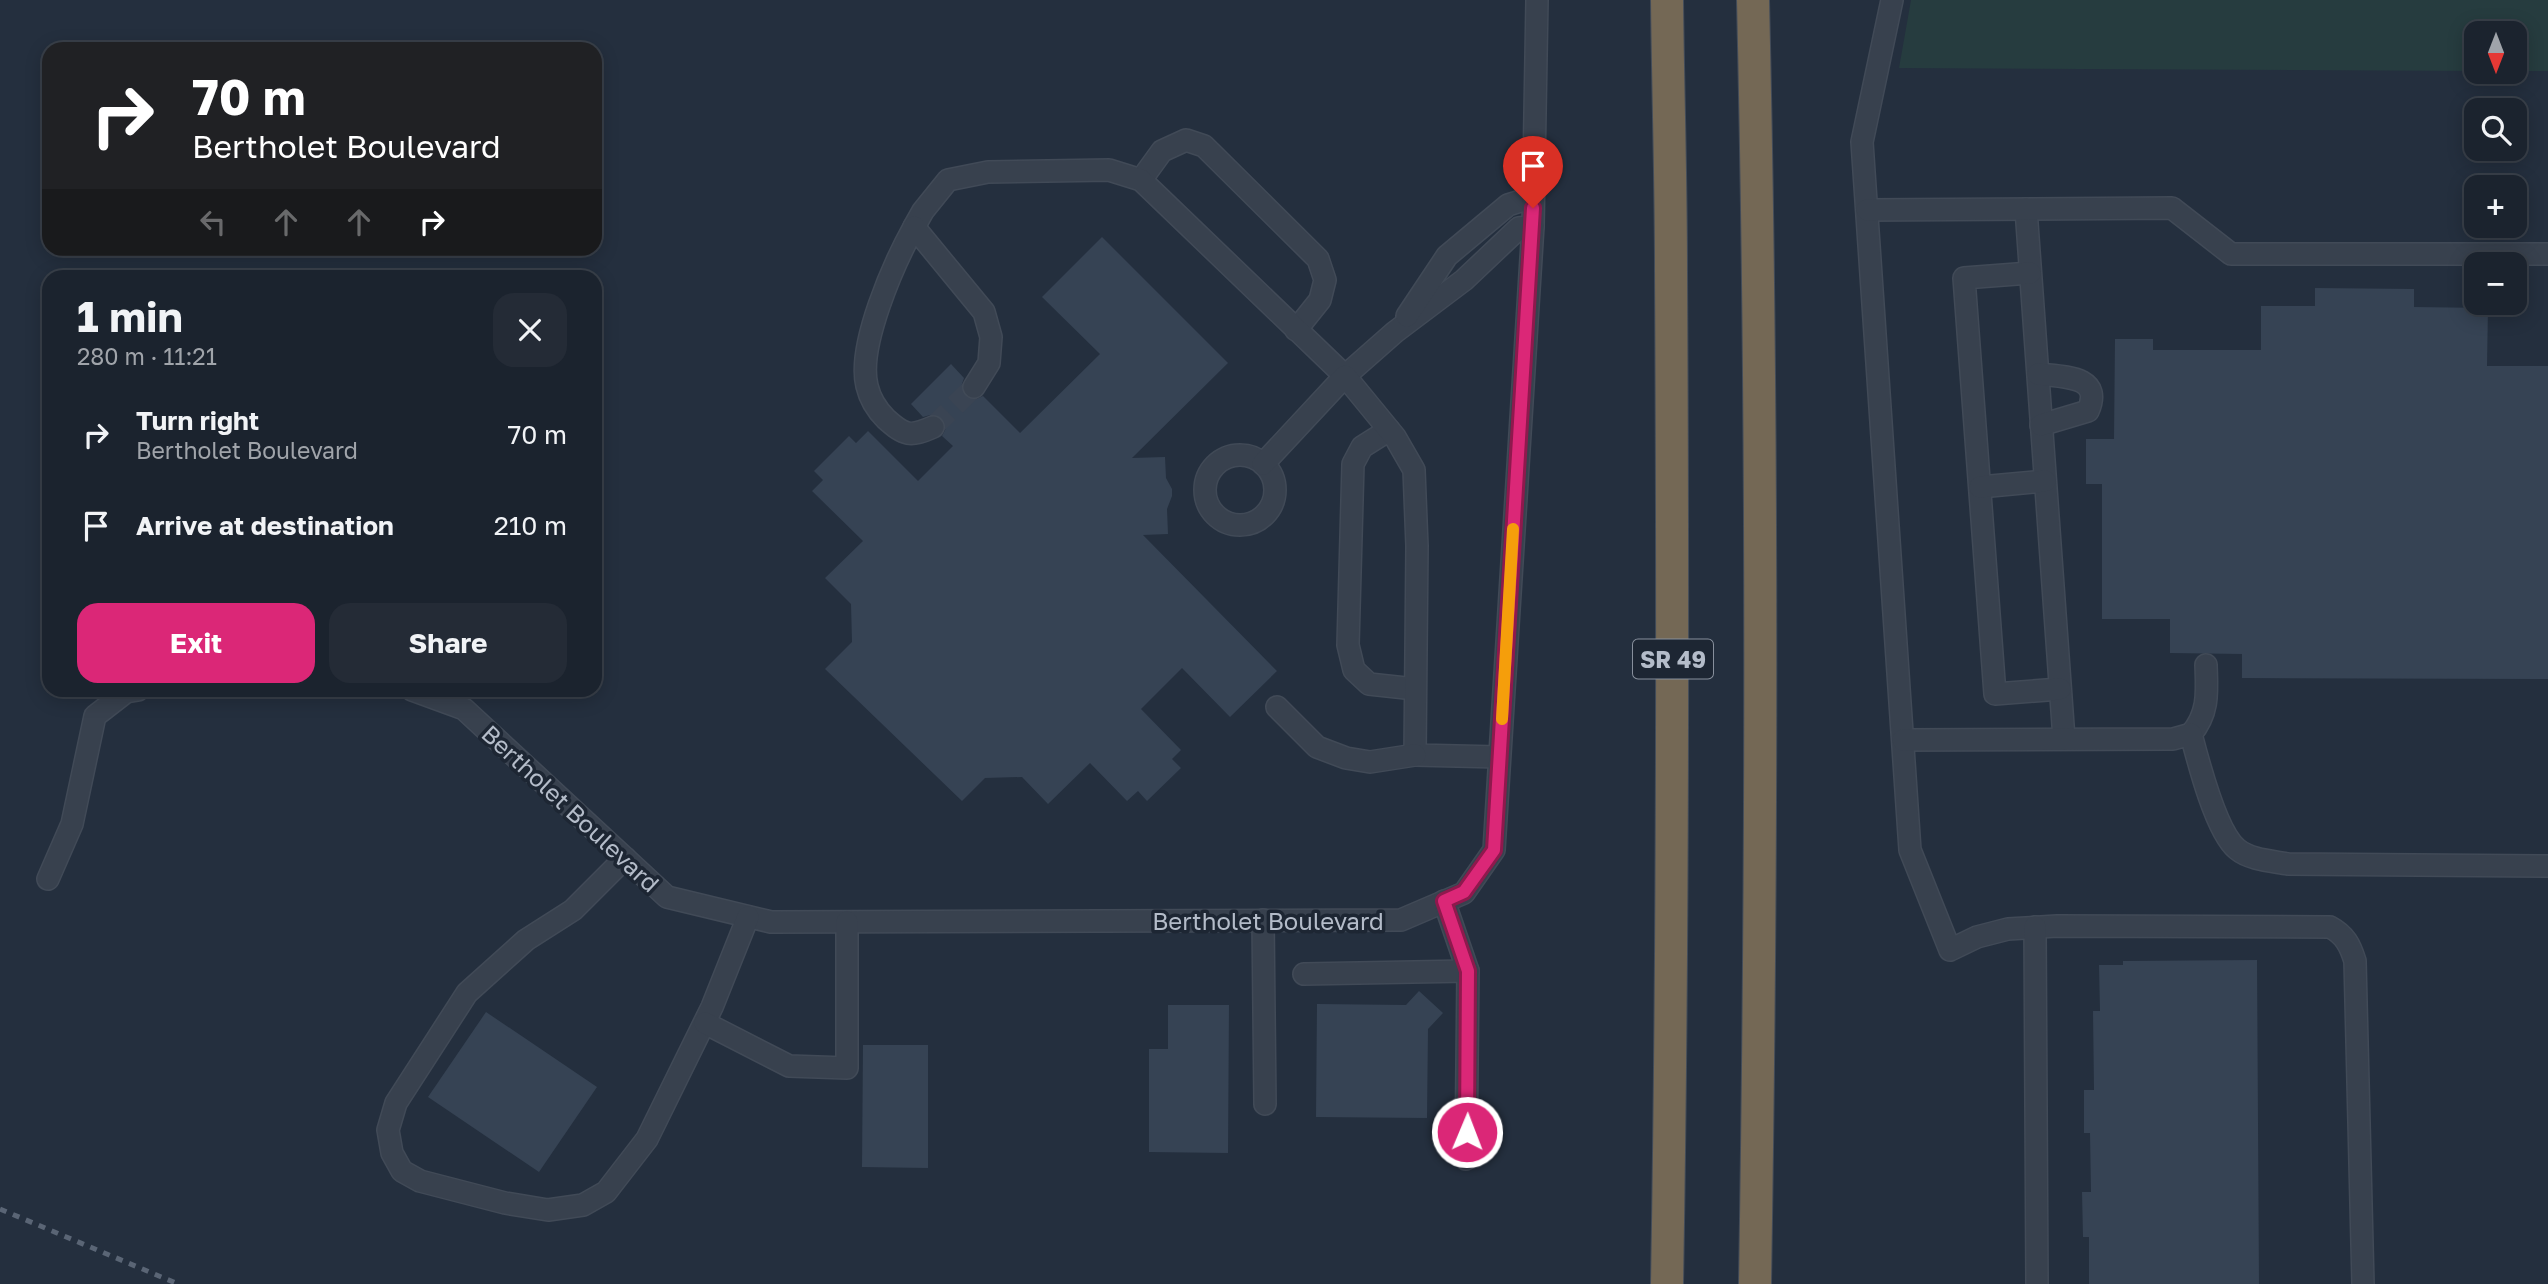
<!DOCTYPE html>
<html lang="en">
<head>
<meta charset="utf-8">
<style>
	body { margin:0; font-family:"Golos Text",sans-serif; background:#242b36; color:#f1f3f6; height:100vh; display:flex; flex-direction:column; font-size:26px; white-space:nowrap }
	* { box-sizing:border-box; margin:0 }
	p { font-size:23px; color:#a0a4aa }
	.icon { flex:none; width:38px; height:38px; fill:none; stroke:currentColor; stroke-width:2; stroke-linecap:round; stroke-linejoin:round }
	.map { position:relative; flex:1; overflow:hidden }
	.sheet { position:absolute; left:42px; top:270px; width:560px; height:427px; display:flex; flex-direction:column; background:#1b232e; border-radius:21px; box-shadow:0 4px 18px #0003,0 0 0 2px #39404a }
	.sheet>* { flex:none }
	.guide { position:absolute; left:42px; top:42px; width:560px; height:214px; border-radius:21px; box-shadow:0 4px 18px #0003,0 0 0 2px #39404a; background:#202124; color:#fff; overflow:hidden }
	.needle { width:46px; rotate:180deg }
	.tools { position:absolute; left:2464px; top:21px; display:grid; gap:14px }
	.tools a { display:grid; place-items:center; width:63px; height:63px; border-radius:14px; background:#1b232e; box-shadow:0 4px 18px #0003,0 0 0 2px #39404a; font-size:35px }
	.pin { position:absolute; display:grid; place-items:center; width:60px; height:60px; color:#fff; margin:-72px -30px; border-radius:50% 50% 50% 0; rotate:-45deg; box-shadow:0 0 7px #0007 }
	.pin .icon { rotate:45deg }
	.me { position:absolute; width:77px; margin:-38px; rotate:1deg; stroke-linejoin:round; filter:drop-shadow(0 0 5px #0008) }
	.turn { display:flex; align-items:center; gap:24px; height:147px; padding:0 35px; font-size:32px }
	.turn .icon { width:91px; height:91px; stroke-width:2.5 }
	.turn b { display:block; font-size:49px; line-height:60px }
	.lanes { display:flex; align-items:center; height:66px; padding:0 35px; background:#0003; justify-content:center; gap:35px; direction:ltr }
	.lanes .off { opacity:.35 }
	.round { display:grid; place-items:center; flex:none; width:74px; height:74px; border-radius:21px; background:#242b36 }
	.headline { display:flex; align-items:center; justify-content:space-between; height:119px; padding:0 35px }
	h1 { font-size:42px; font-weight:700; line-height:52px }
	.button { display:flex; gap:14px; margin-top:auto; padding:14px 35px }
	.button a { flex:1; height:80px; border-radius:21px; background:#db2777; color:#fff; font-size:28px; font-weight:700; line-height:80px; text-align:center }
	.button a+a { background:#242b36; color:#f1f3f6 }
	ul { padding:0; list-style:none }
	li { display:flex; align-items:center; gap:21px; height:91px; padding:0 35px }
	li div { flex:1 }
	li b { display:block; font-size:26px }
	li em { font-style:normal }
	.map>svg:first-child { display:block }
	.green { fill:#263c3f }
	.building { fill:#364354 }
	.lines { fill:none; stroke-linecap:round; stroke-linejoin:round }
	.minor-tunnel { stroke:#3a4453; stroke-width:21; stroke-dasharray:21 10; stroke-linecap:butt }
	.minor-casing { stroke:#414a57; stroke-width:24 }
	.highway-casing { stroke:#434c59; stroke-width:34 }
	.minor { stroke:#38414e; stroke-width:21 }
	.highway { stroke:#746855; stroke-width:32 }
	.rail { stroke:#5a6575; stroke-width:5; stroke-dasharray:7 7; stroke-linecap:butt }
	.route-casing { stroke:#8e194d; stroke-width:18 }
	.route { stroke:#db2777; stroke-width:12 }
	.slow { stroke:#f59e0b; stroke-width:12 }
	.labels { text-anchor:middle; dominant-baseline:central; stroke-width:7; stroke-linejoin:round; paint-order:stroke }
	.shield { fill:#1d2633; stroke:#878f9c; stroke-width:2 }
	.shield-label { font-size:23px; font-weight:bold; fill:#b4bcc9 }
	.street-label { font-size:24px; fill:#b4bcc9; stroke:#1d2633 }
</style>
</head>
<body>
<div class="map">
<svg width="2548" height="1284" viewBox="0 0 2548 1284">
	<rect width="100%" height="100%" fill="#242f3e"/>
	<!-- green -->
	<path class="green" d="M1911,0H2548V71H2515V33H2476V71L1899,68Z"/>
	<!-- building -->
	<g class="building">
		<path d="M1102,237L1228,363L1132,458L1165,457L1166,478L1172,489V496L1167,509L1168,534L1143,535L1277,671L1230,717L1182,668L1141,709L1181,750L1172,759L1181,768L1147,801L1138,791L1127,801L1090,763L1048,804L1022,777L985,778L962,801L825,669L852,642L851,604L825,578L863,541L812,491L823,480L814,471L849,436L856,443L868,431L918,481L953,446L942,436L946,428L942,417L934,414L923,417L911,404L951,364L964,378L961,387L967,398L974,400L983,396L1020,433L1100,354L1042,297Z"/>
		<path d="M2315,288L2414,289V307L2488,308L2487,366H2548V679L2242,678V654L2170,653V619H2102V484H2086V439H2114L2115,339H2153V350H2261V306H2315Z"/>
		<path d="M2257,960L2259,1284H2089V1237H2083L2082,1192H2091L2090,1133H2084V1090H2094L2093,1011H2100L2099,965H2123V961Z"/>
		<path d="M1419,991L1443,1013L1428,1029L1427,1118L1316,1117L1317,1004L1406,1005Z"/>
		<path d="M1168,1005H1229L1228,1153L1149,1152V1049H1168Z"/>
		<path d="M486,1012L597,1087L539,1172L428,1097Z"/>
		<path d="M863,1045H928V1168L862,1167Z"/>
	</g>
	<g class="lines">
		<!-- minor-tunnel -->
		<path class="minor-tunnel" d="M933,427L974,387"/>
		<!-- minor casing -->
		<g class="minor-casing">
			<g id="minor">
				<path d="M1892,0L1862,142L1910,850L1950,950L1977,937L2008,929L2057,926L2330,927C2345,935 2350,945 2355,961L2363,1284"/>
				<path d="M1141,180L1162,151L1186,140L1204,146L1318,259L1325,280L1320,300L1296,330"/>
				<path d="M2026,209L2064,739"/>
				<path d="M1867,210L2172,208L2231,254H2548"/>
				<path d="M914,227L923,211L948,180L988,172L1109,170L1141,180L1345,376L1395,332L1464,280L1519,228L1533,226"/>
				<path d="M2030,273L1964,278L1995,694L2060,689"/>
				<path d="M1407,316L1447,256L1508,205L1533,197"/>
				<path d="M2038,374C2062,377 2104,375 2088,411L2041,425"/>
				<path d="M933,427C910,437 905,436 886,419C877,410 870,399 867,386C857,346 894,263 914,227L984,312L991,337L989,363L974,387"/>
				<path d="M1389,430L1362,447L1353,464L1348,645L1354,670L1369,684L1415,689"/>
				<circle cx="1240" cy="490" r="35"/>
				<path d="M1263,464L1345,376L1395,437L1414,470L1417,546L1415,755L1499,757"/>
				<path d="M1980,487L2045,481"/>
				<path d="M412,690L464,709L667,897L771,922L1401,920L1464,893L1494,850L1533,226L1537,0"/>
				<path d="M1277,707L1317,747L1346,758L1370,762L1415,755"/>
				<path d="M2191,734C2209,713 2207,692 2206,665"/>
				<path d="M1903,740L2173,739L2191,734C2198,761 2216,832 2237,849C2250,860 2272,861 2288,864L2548,866"/>
				<path d="M625,858L573,910L526,940L467,993L396,1103L388,1130L392,1153L402,1171L420,1181L505,1203L548,1210L583,1205L606,1192L647,1139L712,1007L748,917"/>
				<path d="M48,879L72,824L95,716L126,692L138,690"/>
				<path d="M1444,901L1468,971L1466,1159"/>
				<path d="M1263,920L1265,1104"/>
				<path d="M2035,927L2037,1284"/>
				<path d="M1304,974L1468,971"/>
				<path d="M705,1023L789,1066L847,1068V922"/>
			</g>
		</g>
		<!-- highway casing -->
		<g class="highway-casing">
			<g id="highway">
				<path d="M1753,0C1763,428 1762,856 1755,1284"/>
				<path d="M1667,1284C1673,946 1673,609 1671,271C1671,181 1668,90 1667,0"/>
			</g>
		</g>
		<!-- minor -->
		<use href="#minor" class="minor"/>
		<!-- highway -->
		<use href="#highway" class="highway"/>
		<!-- rail -->
		<path class="rail" d="M0,1209L178,1284"/>
	</g>
	<g class="lines">
		<!-- route casing -->
		<g class="route-casing">
			<path id="route" d="M1467,1132L1468,971L1444,901L1464,892L1494,850L1533,208"/>
		</g>
		<!-- route -->
		<use href="#route" class="route"/>
		<!-- slow -->
		<path class="slow" d="M1502,719L1513,529"/>
	</g>
	<g class="labels">
		<!-- shield labels -->
		<rect class="shield" x="1633" y="639.5" width="80" height="39" rx="5"/>
		<g class="shield-label">
			<text x="1673" y="659">SR 49</text>
		</g>
		<!-- street labels -->
		<g class="street-label">
			<text transform="translate(571 808) rotate(43)">Bertholet Boulevard</text>
			<text x="1268" y="920">Bertholet Boulevard</text>
		</g>
	</g>
</svg>
<div class="tools">
<a><svg class="needle" viewBox="-14 -14 28 28"><path d="M0-13l5 13h-10z" fill="#e53935"/><path d="M0 13l5-13h-10z" fill="#a0a4aa"/></svg></a>
<a><svg class="icon" aria-label="search" viewBox="0 0 24 24"><circle cx="10" cy="10" r="6"/><path d="M15 15l6 6"/></svg></a>
<a>+</a>
<a>−</a>
</div>
<div class="pin" style="left:1533px;top:208px;background:#d93025"><svg class="icon" aria-label="arrive" viewBox="0 0 24 24"><path d="M6 21V4h12l-3 4 3 4H6"/></svg></div>
<svg class="me" style="left:1467px;top:1132px" viewBox="-20 -20 40 40"><circle r="17" fill="#db2777" stroke="#fff" stroke-width="3"/><path d="M0-11L8 9 0 5-8 9z" fill="#fff"/></svg>
<div class="guide">
<div class="turn"><svg class="icon" aria-label="right" viewBox="0 0 24 24"><path d="M7 20v-9h11M14 6l5 5-5 5"/></svg><div><b>70 m</b>Bertholet Boulevard</div></div>
<div class="lanes"><svg class="icon off" aria-label="left" viewBox="0 0 24 24"><path d="M17 20v-9H6M10 6l-5 5 5 5"/></svg><svg class="icon off" aria-label="ahead" viewBox="0 0 24 24"><path d="M12 20V5M6 11l6-6 6 6"/></svg><svg class="icon off" aria-label="ahead" viewBox="0 0 24 24"><path d="M12 20V5M6 11l6-6 6 6"/></svg><svg class="icon" aria-label="right" viewBox="0 0 24 24"><path d="M7 20v-9h11M14 6l5 5-5 5"/></svg></div>
</div>
<section class="sheet">
<div class="headline"><div><h1>1 min</h1><p>280 m · 11:21</p></div><a class="round"><svg class="icon" aria-label="close" viewBox="0 0 24 24"><path d="M6 6l12 12M18 6L6 18"/></svg></a></div>
<ul>
<li><svg class="icon" aria-label="right" viewBox="0 0 24 24"><path d="M7 20v-9h11M14 6l5 5-5 5"/></svg><div><b>Turn right</b><p>Bertholet Boulevard</p></div><em>70 m</em></li>
<li><svg class="icon" aria-label="arrive" viewBox="0 0 24 24"><path d="M6 21V4h12l-3 4 3 4H6"/></svg><div><b>Arrive at destination</b></div><em>210 m</em></li>
</ul>
<div class="button"><a>Exit</a><a>Share</a></div>
</section>
</div>
</body>
</html>
